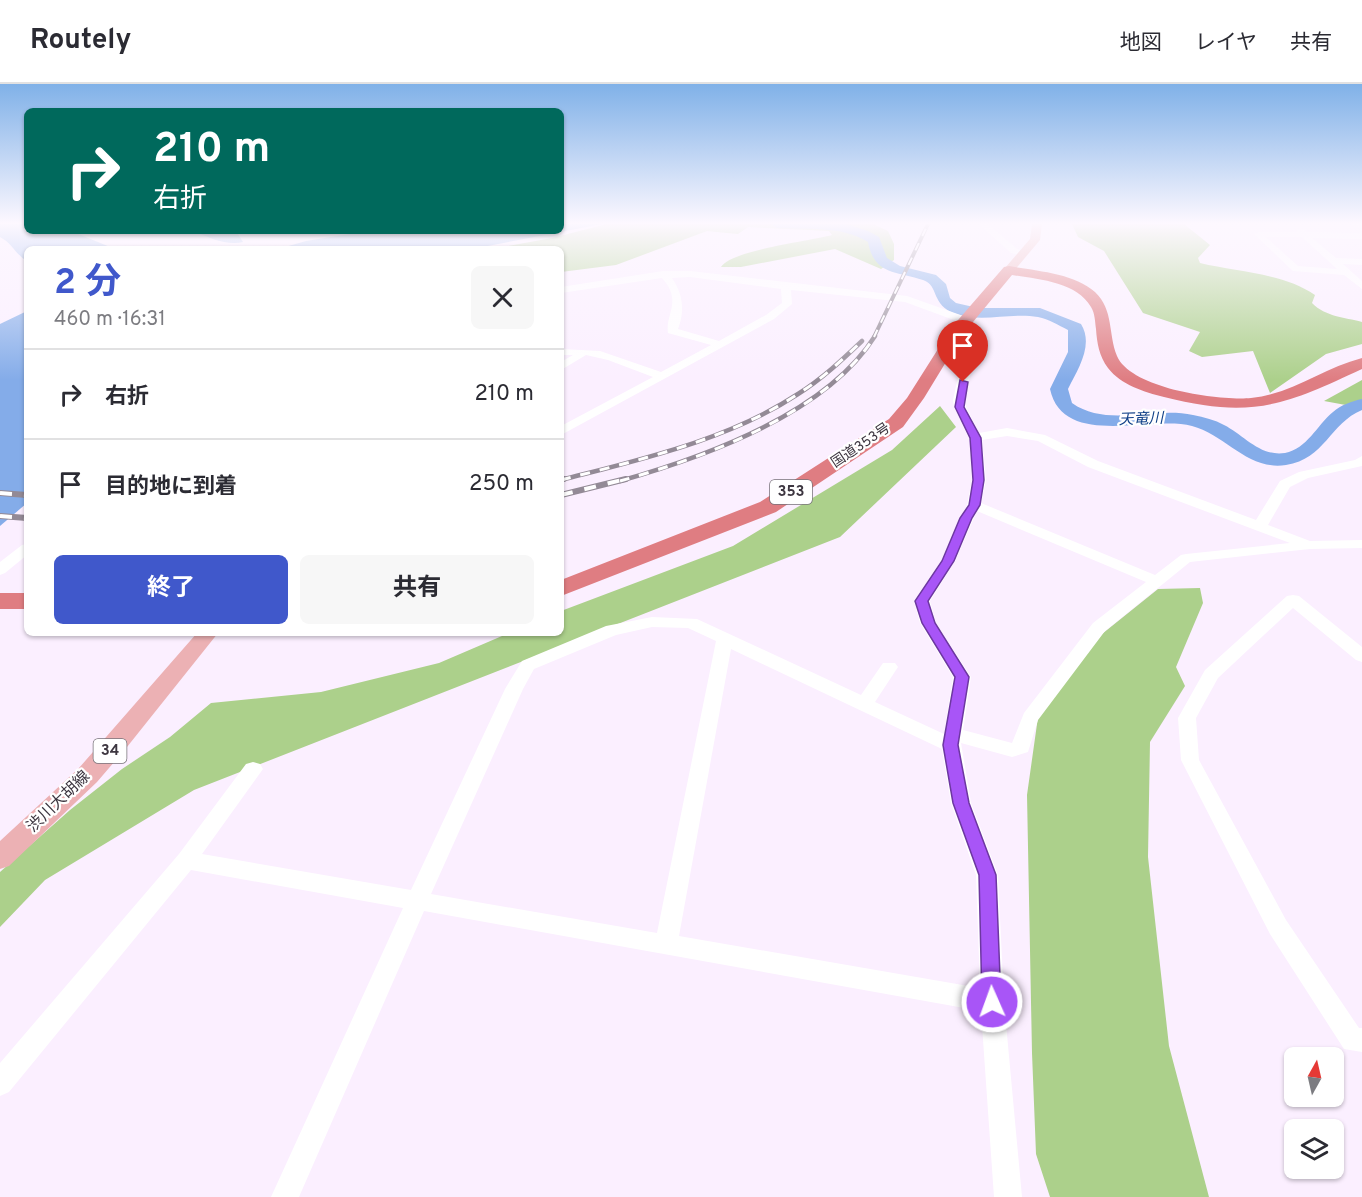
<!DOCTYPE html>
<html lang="ja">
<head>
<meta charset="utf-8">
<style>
	body { margin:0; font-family:Overpass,"Noto Sans JP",sans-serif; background:#f7f7f7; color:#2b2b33; height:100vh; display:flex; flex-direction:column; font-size:22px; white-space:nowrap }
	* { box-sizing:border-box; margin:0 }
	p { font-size:20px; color:#7c7c81 }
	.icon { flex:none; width:33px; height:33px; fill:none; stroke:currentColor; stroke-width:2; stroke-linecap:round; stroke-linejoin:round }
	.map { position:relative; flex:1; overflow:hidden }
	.drawer { position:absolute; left:24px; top:162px; width:540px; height:390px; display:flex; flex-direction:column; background:#fff; border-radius:9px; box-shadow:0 2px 4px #0004 }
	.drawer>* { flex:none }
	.top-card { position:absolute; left:24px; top:24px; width:540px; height:126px; border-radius:9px; box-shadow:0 2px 4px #0004; background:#00695c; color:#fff; overflow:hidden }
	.needle { width:39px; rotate:8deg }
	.fabs { position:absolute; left:1284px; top:963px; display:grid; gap:12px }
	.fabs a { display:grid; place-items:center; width:60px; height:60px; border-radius:9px; background:#fff; box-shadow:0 2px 4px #0004; font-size:30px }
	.pin { position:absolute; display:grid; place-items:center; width:51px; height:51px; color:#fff; margin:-62px -26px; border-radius:50% 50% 50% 0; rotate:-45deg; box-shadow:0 0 6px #0007 }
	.pin .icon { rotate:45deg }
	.me { position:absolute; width:66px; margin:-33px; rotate:358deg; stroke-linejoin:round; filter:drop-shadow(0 0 4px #0008) }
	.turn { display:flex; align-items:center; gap:21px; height:126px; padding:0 30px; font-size:27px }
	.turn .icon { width:78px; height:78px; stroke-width:2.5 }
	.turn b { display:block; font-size:42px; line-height:51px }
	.round { display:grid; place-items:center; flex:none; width:63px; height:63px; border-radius:9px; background:#f7f7f7 }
	.head { display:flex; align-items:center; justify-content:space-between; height:102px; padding:0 30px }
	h1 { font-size:36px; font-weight:700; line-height:45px; color:#4058cb }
	.button { display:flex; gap:12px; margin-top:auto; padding:12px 30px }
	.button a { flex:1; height:69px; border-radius:9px; background:#4058cb; color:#fff; font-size:24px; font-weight:700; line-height:69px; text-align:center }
	.button a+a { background:#f7f7f7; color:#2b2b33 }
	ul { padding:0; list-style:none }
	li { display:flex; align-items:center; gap:18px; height:90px; padding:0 30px; border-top:2px solid #e1e1e2 }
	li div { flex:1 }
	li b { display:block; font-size:22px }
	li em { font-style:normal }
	header { display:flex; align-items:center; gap:36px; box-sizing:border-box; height:84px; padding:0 30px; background:#fff; border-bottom:2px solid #e1e1e2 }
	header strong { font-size:28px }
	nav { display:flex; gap:33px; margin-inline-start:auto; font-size:21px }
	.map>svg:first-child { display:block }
	.forest { fill:#acd08b }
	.water { fill:#84ace9 }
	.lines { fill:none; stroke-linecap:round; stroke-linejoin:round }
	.river { fill:#84ace9; fill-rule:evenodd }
	.minor { fill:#fff; fill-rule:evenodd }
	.major { fill:#ecb1b4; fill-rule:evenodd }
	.highway { fill:#df7d82; fill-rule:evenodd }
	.rail-far2-casing { stroke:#938a96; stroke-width:4 }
	.rail-far1-casing { stroke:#938a96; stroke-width:4.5 }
	.rail-casing { stroke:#938a96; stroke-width:6 }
	.rail-far2 { stroke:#fff; stroke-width:2; stroke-dasharray:8; stroke-linecap:butt }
	.rail-far1 { stroke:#fff; stroke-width:3; stroke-dasharray:10; stroke-linecap:butt }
	.rail { stroke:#fff; stroke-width:4; stroke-dasharray:12; stroke-linecap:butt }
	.route { fill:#a855f7; stroke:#6d37a1; stroke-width:1.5 }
	.labels { text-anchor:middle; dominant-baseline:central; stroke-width:4.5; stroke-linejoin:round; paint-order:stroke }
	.far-street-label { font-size:14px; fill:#3d3640; stroke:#fff }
	.far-water-label { font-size:15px; font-style:italic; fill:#114188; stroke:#fff }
	.shield { fill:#fff; stroke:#777279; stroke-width:1.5 }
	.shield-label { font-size:15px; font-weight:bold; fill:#3d3640 }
	.street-label { font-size:16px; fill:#3d3640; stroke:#fff }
</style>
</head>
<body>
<header>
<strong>Routely</strong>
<nav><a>地図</a><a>レイヤ</a><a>共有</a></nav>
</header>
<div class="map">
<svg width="1362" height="1113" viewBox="0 0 1362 1113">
	<rect width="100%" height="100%" fill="#fbefff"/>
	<!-- forest -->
	<g class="forest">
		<path d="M607,140H873L888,147L894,160V176L881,185L835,165L741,183H721C731,166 811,157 832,151L829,147L748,143L738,150L707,147L616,181L561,188V165H492L552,154Z"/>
		<path d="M1072,140H1184L1210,161L1198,174L1200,179C1237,188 1284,189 1315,211L1312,219C1326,233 1344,233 1362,238V260L1326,270L1270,309L1253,267L1202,273L1189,267L1200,248L1143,229L1104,167L1078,153Z"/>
		<path d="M1362,296V324L1324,317Z"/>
		<path d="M940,322L956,343L840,453L194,706L45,796L0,843V788L70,726L122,685L170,653L211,619L321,608L439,579L509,549H561V527L733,462L892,366Z"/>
		<path d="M1200,504L1203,519L1176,583L1185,602L1150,658L1148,773L1169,962L1209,1113H1050L1036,1070L1032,969L1027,711L1038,633L1102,550L1158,505Z"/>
	</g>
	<!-- water -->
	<g class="water">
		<path d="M0,140H27V147H71L115,165H27V177C15,170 12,159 0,153Z"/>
		<path d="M561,140H602L472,165H278L306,157L368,147H561Z"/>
		<path d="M195,147H236L243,158C228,162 208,154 195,147Z"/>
		<path d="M27,227V419L0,442V240Z"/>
	</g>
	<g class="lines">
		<!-- river -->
		<path class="river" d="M771,140H846L868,147L879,153L887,174L900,182L936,191L946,200L950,214L956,219L978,224H1040L1081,240C1094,261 1078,285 1068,305L1072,319C1107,344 1154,322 1193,331C1204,333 1215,336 1224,341C1244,351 1260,373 1285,369C1307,365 1317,341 1333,328C1341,321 1352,317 1362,315V326C1330,339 1325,375 1286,381C1248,387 1226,351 1192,342C1150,331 1063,365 1050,305L1068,268V246C1058,241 1049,235 1038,233C1011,228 983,239 956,230C930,221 940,202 923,196C896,187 874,191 868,158C840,141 808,146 777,144Z"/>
		<!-- minor -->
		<g class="minor">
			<path d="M979,140H988L1017,165L1029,169L1025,172L1011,169Z"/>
			<path d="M1351,140H1362V143L1352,142Z"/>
			<path d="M1297,145H1303L1307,148L1362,149V155L1312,154L1336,174L1362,175V181L1343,180L1362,197V205L1344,191L1293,187L1254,150L1258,148H1297ZM1266,153H1302L1337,185L1298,182Z"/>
			<path d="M663,187H690L907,212L969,234L972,239L966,262L971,288L965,316L966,323L979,349L1007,344L1045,351L1098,377L1256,436L1280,397L1299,388L1355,376L1362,372V382L1308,394L1290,403L1268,441L1310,457L1362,456V464L1310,465L1190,478L1105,547L1038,636L1028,668L1012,673L961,659L971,719L998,791L1004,918L1022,1113H994L981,927L424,827L299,1113H271L403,824L191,786L9,1008L0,1012V979L179,770L246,680L253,678L260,680L263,685L202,770L411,806L505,605L522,577L606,542L652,533L697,535L861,611L883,579H895L898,583L875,618L944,650L953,593L920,539L914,517L941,477L967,421L972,396L970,354L954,323L953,316L959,288L956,262L962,239L905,218L791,206L792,220L774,235L561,351V342L653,293L608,276L586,271L561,286V278L573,271H561V265L600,267L661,288L711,261L668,249C665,230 683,217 662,194L561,209V203ZM690,193L781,205L782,219L766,231L719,257L678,245C685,227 683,210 672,194ZM1007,352L1038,357L1088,383L1290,459L1186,470L1181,471L1155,491L981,419L986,396L982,356ZM977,427L1146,498L1093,539L1024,629L1012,659L963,646L971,593L936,539L930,517L955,477ZM652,543L688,544L716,557L657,849L431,810L523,605L534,585L616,551ZM731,565L942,665L951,719L976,791L980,904L679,852Z"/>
			<path d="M27,460V471L5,489L0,491V478L22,461Z"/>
			<path d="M1293,511L1299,512L1362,563V578L1356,576L1293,524L1218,594L1196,634L1199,676L1286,836L1359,944H1362V968L1344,965L1270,850L1181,676L1178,634L1205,586L1287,512Z"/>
		</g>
		<!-- major -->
		<g class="major">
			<path d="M1032,140H1042L1040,156L1013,188H1005V184L1030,155Z"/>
			<path d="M197,549H218L127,663L97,698L9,782L0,785V757L79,684Z"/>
		</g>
		<!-- highway -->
		<g class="highway">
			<path d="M1009,182C1036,187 1074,189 1095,208C1114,226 1108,250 1117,272C1131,305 1220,317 1251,314C1292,310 1323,284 1362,274V285C1283,322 1251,335 1164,313C1144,308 1121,301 1108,284C1099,272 1097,259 1096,245C1095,238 1095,229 1091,223C1077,198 1037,195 1012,191L963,250L924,314L903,343L776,428L561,512V496L760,418L889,335L907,314L952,243L1004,183Z"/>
			<rect x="0" y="509" width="27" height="16"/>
		</g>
		<!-- rail-far2 casing -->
		<g class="rail-far2-casing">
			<path id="rail-far2" d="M874,253L928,140"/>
		</g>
		<!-- rail-far1 casing -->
		<g class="rail-far1-casing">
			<g id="rail-far1">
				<path d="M561,396C642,375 728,356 798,310C822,295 842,276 862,257"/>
				<path d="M620,397C705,373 826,330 875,252"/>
			</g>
		</g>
		<!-- rail casing -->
		<g class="rail-casing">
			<g id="rail">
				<path d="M561,396L564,395"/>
				<path d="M0,409L27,411"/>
				<path d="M561,411L626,395"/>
				<path d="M0,432L27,434"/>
			</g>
		</g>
		<!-- rail-far2 -->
		<use href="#rail-far2" class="rail-far2"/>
		<!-- rail-far1 -->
		<use href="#rail-far1" class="rail-far1"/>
		<!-- rail -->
		<use href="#rail" class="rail"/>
	</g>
	<!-- sky -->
	<linearGradient id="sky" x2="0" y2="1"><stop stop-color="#80b1e8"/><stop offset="0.47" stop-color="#fdf8ff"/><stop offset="1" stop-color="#fdf8ff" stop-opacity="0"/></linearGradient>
	<rect width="1362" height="296" fill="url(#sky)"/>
	<!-- route -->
	<path class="route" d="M960,296L968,298L964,323L981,354L984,396L980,421L972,434L954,477L928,517L935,539L969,593L958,661L969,719L996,791L1001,918L999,925L992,928L985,925L982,918L979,791L953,719L943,661L955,593L922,539L915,517L942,477L960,434L969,421L973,396L970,354L955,323Z"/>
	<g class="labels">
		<!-- far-street labels -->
		<g class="far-street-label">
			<text transform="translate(861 362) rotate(-34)">国道353号</text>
		</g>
		<!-- far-water labels -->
		<g class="far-water-label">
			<text transform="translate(1141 336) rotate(-2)">天竜川</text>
		</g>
		<!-- shield labels -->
		<g class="shield">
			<rect x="770" y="396" width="42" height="24" rx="4.5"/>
			<rect x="93.5" y="655" width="33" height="24" rx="4.5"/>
		</g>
		<g class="shield-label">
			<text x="791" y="408">353</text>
			<text x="110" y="667">34</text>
		</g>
		<!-- street labels -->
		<g class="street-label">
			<text transform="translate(59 718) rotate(-44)">渋川大胡線</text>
		</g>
	</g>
</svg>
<div class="fabs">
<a><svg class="needle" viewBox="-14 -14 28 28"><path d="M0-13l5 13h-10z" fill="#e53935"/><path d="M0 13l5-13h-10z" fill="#7c7c81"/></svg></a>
<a><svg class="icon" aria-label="layers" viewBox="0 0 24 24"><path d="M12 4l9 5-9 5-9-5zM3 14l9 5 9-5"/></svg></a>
</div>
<div class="pin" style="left:963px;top:298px;background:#d93025"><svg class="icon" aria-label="arrive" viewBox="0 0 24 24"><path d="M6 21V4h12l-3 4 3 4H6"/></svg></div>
<svg class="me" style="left:992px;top:918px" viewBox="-20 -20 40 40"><circle r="17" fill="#a855f7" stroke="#fff" stroke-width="3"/><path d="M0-11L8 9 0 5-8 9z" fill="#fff"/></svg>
<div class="top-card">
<div class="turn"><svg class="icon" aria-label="right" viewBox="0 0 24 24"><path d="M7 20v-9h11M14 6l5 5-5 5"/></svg><div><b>210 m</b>右折</div></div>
</div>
<section class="drawer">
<div class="head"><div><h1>2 分</h1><p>460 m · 16:31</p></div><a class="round"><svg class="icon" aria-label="close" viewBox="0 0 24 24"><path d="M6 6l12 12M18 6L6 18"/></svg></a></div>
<ul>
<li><svg class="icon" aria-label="right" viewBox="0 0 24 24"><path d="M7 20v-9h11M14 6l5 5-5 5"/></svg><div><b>右折</b></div><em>210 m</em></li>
<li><svg class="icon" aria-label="arrive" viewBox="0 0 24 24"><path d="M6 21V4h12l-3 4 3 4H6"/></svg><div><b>目的地に到着</b></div><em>250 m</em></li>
</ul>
<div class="button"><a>終了</a><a>共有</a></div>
</section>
</div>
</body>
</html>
